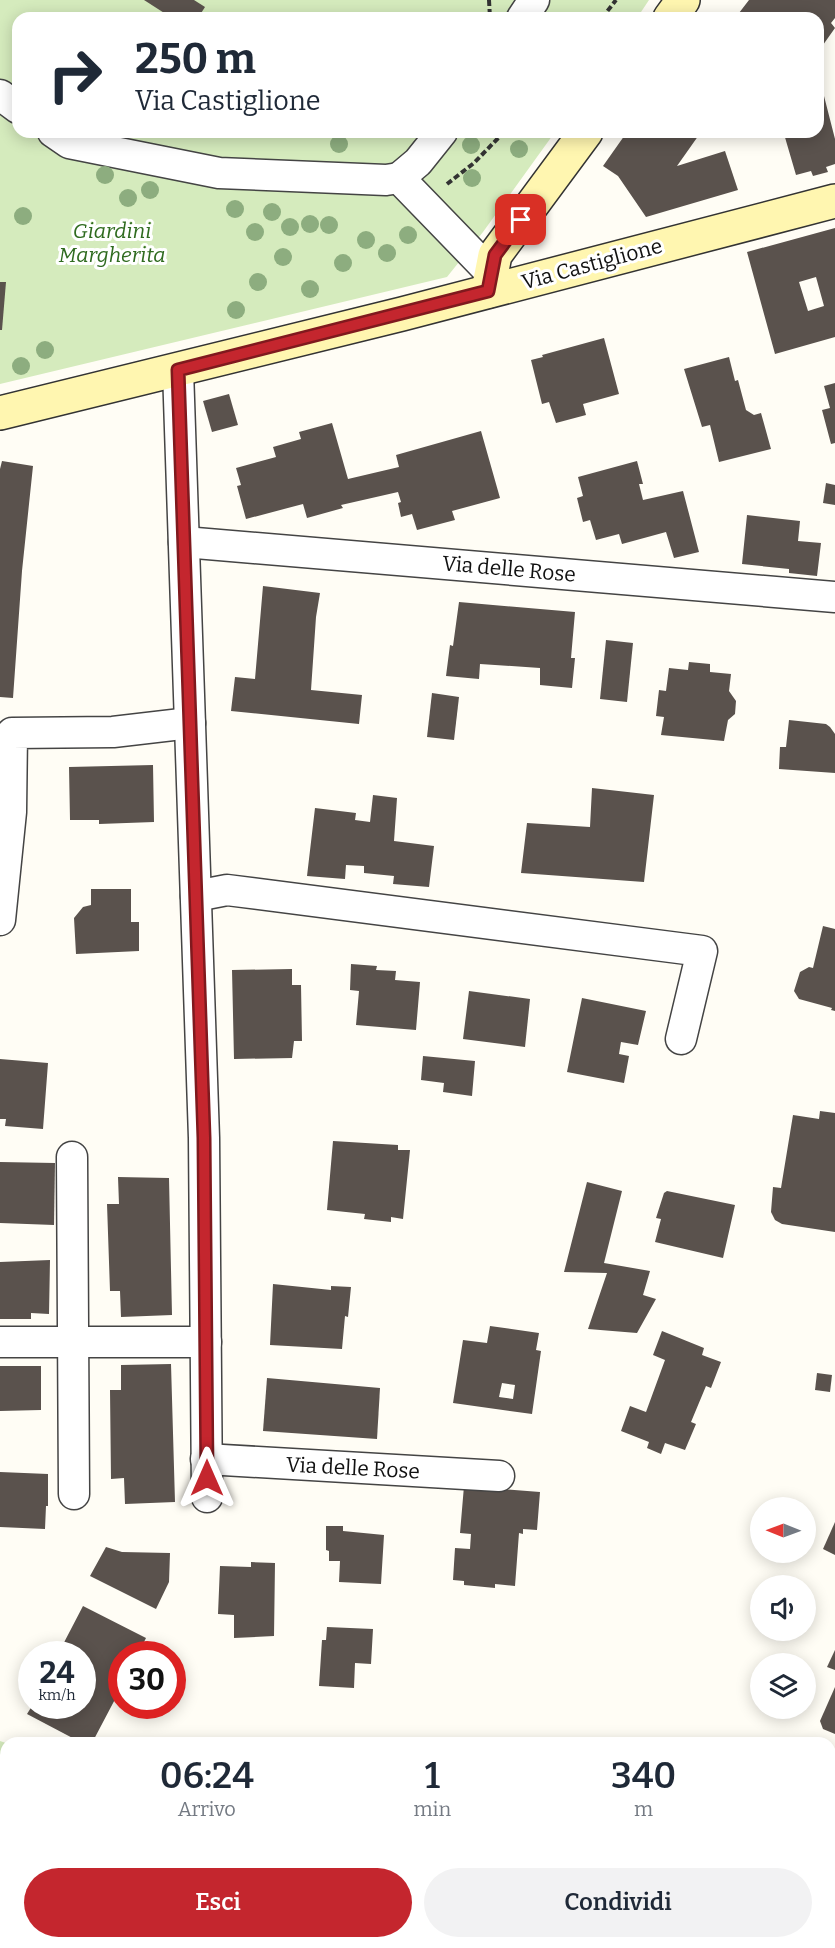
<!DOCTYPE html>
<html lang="it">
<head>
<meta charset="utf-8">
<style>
	body { margin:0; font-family:Bitter,serif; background:#f2f2f3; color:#1f2937; height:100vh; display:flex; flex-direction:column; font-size:22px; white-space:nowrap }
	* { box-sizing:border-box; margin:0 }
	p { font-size:20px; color:#747a83 }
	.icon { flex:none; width:33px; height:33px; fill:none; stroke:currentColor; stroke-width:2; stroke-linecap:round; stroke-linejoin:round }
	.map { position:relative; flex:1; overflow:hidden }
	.details { position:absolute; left:0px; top:1737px; width:836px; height:212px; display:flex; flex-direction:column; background:#fff; border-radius:18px 18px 0 0; box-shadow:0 3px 15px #0003 }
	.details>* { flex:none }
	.guide { position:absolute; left:12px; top:12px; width:812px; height:126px; border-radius:18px; box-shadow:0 3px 15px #0003; background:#fff; color:#1f2937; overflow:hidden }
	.needle { width:39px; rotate:271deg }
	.controls { position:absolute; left:750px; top:1497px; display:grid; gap:12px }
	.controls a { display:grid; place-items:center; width:66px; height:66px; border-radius:50%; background:#fff; box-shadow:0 3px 15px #0003; font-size:30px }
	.speed { position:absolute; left:18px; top:1641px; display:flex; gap:12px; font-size:30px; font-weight:700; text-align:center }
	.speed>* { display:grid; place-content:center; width:78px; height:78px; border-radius:50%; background:#fff; box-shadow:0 3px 15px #0003; line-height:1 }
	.speed small { font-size:15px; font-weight:400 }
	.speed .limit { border:9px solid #d22; background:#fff; color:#111 }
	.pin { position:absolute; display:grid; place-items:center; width:51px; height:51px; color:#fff; margin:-26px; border-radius:12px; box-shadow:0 3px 9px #0006 }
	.me { position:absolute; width:66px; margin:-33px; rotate:0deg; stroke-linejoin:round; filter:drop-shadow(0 0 4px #0008) }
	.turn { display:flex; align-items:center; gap:21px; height:126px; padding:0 24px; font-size:27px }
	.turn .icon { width:78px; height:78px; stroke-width:2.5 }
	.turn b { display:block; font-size:42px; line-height:51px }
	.eta { display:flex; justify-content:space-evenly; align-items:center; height:102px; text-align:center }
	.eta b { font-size:36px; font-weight:600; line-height:42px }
	.action { display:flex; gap:12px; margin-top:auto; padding:12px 24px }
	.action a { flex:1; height:69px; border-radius:36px; background:#c4262e; color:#fff; font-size:24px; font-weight:600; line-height:69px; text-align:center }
	.action a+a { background:#f2f2f3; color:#1f2937 }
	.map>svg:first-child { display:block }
	.green { fill:#d5ebbd }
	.building { fill:#5a524d; fill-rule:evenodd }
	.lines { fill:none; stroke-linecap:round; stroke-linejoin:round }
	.street-casing { stroke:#444; stroke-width:33 }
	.secondary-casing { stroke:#333; stroke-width:36 }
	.path { stroke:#333; stroke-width:4; stroke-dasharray:6 3; stroke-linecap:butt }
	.street { stroke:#fff; stroke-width:30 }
	.secondary { stroke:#fff6b0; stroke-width:33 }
	.tree { fill:#8dad7f }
	.route-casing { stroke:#7f191e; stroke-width:15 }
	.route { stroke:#c4262e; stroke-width:10 }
	.labels { text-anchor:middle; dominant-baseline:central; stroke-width:6; stroke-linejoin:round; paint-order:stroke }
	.park-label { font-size:21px; font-style:italic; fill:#2f6b1f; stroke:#fff }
	.street-label { font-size:21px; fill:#111; stroke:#fff }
</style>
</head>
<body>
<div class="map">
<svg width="835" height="1948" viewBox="0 0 835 1948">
	<rect width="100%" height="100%" fill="#fffdf5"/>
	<!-- green -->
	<g class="green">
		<path d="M0,0H649L637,18H18V132H555L483,232L447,277L0,384Z"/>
		<path d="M0,1741L6,1743V1942L457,1943L455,1948H0Z"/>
	</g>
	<!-- building -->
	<g class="building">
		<path d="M144,0H194L205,7L198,18H172Z"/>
		<path d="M749,0H835V18L831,23L835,28L818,52V18H745L739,13Z"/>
		<path d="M824,96L835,139V164L826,167L828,172L813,176L811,171L796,175L784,134H787L786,132H818V97Z"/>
		<path d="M627,132H701L677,166L725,151L738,190L646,217L618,176L603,166Z"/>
		<path d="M835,228V337L775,354L747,252ZM816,277L824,306L808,311L799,282Z"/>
		<path d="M0,282H6L2,330H0Z"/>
		<path d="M604,338L619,394L583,404L586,415L556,423L549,402L542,404L531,360L543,357L542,355Z"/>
		<path d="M729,357L735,381L738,380L746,410L754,415L761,413L771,449L719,462L710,425L702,427L684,369Z"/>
		<path d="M835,383V443L831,444L822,410L830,408L824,386Z"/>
		<path d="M229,394L238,425L212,432L203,401Z"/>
		<path d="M332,423L348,479L399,467L396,455L481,431L500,498L452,511L455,520L417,530L412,514L401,517L398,503L401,502L398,492L341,505L343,508L307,518L303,504L246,519L237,486L241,485L236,468L276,457L273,447L301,439L299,432Z"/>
		<path d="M2,461L33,466L22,571L13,698L0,697V469Z"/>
		<path d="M637,461L643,484H639L643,500L683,491L699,552L674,558L666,532L622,544L619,534L596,540L590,520L583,522L577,498L583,496L578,477Z"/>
		<path d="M826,483L835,485V505L823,503Z"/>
		<path d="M747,515L800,521L798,541L821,543L817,576L789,573V569L742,564Z"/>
		<path d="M263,586L320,593L316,617L311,690L362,695L359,724L231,711L235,677L255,679Z"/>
		<path d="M459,602L575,612L571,658H575L572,688L540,685V668L480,664L479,679L446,676L450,645L453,646Z"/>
		<path d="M606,640L633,643L627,702L600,699Z"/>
		<path d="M689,662L710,664V672L731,674L729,691L736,701L735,714L728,720L724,741L661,735L664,717L656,716L659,690L666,691L669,668L688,670Z"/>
		<path d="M432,693L459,697L454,740L427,737Z"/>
		<path d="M789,720L826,724L830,727L835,734V773L779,769L780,747H786Z"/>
		<path d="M153,765L154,822L99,824V820H70L69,767Z"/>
		<path d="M592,788L654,795L644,882L521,873L527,823L590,827Z"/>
		<path d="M373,795L397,798L394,841L434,846L429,887L393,884L394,876L364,873V866L346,865L345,879L307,876L315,808L356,813L355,820L370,822Z"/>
		<path d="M91,889H131V922H139V951L76,954L74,918L83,907L91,905Z"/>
		<path d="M823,926L835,929V1011L831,1010L832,1008L799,999L794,991L800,972L809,967L813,968Z"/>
		<path d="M351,964L377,966L376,970L396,971L395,980L420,982L416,1030L356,1025L359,991L350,990Z"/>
		<path d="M292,969V985H301L302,1041H294L292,1058L234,1059L232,970Z"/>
		<path d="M469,991L530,999L525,1047L463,1039Z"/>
		<path d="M582,998L646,1011L638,1045L621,1042L619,1054L629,1056L624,1083L567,1072Z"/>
		<path d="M423,1056L475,1061L472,1096L443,1092L444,1083L421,1080Z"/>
		<path d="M0,1059L48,1063L43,1129L5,1126L6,1119H0Z"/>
		<path d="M820,1111L835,1113V1232L782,1224L775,1220L771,1212L773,1187L781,1188L793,1115L819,1119Z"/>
		<path d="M333,1141L398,1145V1150H410L403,1219L391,1217V1222L364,1219L365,1214L327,1210Z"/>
		<path d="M0,1162L55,1163L54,1225L0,1223Z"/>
		<path d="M118,1177L169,1178L172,1315L121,1317L120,1291H110L107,1204H119Z"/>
		<path d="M587,1182L622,1191L604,1263L650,1271L643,1295L656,1299L637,1333L588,1329L607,1273L564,1272Z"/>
		<path d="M667,1191L735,1205L723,1258L655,1242L661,1219L656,1218L664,1193Z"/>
		<path d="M50,1260L49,1314L31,1313V1319H0V1262Z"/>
		<path d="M273,1284L331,1290V1286L351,1287L348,1317L345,1316L342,1349L270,1345Z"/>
		<path d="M490,1326L539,1333L536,1350L541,1351L532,1414L453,1403L463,1340L487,1343ZM502,1383L515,1385L513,1399L499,1397Z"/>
		<path d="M662,1331L704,1348L702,1355L721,1362L711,1388L706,1386L691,1422L696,1424L685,1450L665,1443L661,1454L647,1448L649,1442L621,1431L630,1406L646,1412L665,1360L653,1355Z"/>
		<path d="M171,1364L175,1502L125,1504L124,1478L111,1479L110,1390H121V1365Z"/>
		<path d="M0,1366H41V1410L0,1411Z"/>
		<path d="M817,1373L832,1375L830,1392L815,1390Z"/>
		<path d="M267,1378L380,1388L377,1439L263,1431Z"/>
		<path d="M0,1472L48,1474V1506H46L45,1529L0,1527Z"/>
		<path d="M464,1486L540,1492L537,1530L523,1529V1534L519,1533L515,1586L495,1584V1588L464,1585V1581L453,1580L455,1548L470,1549L471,1534L460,1533Z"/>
		<path d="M835,1522V1555L823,1549Z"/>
		<path d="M326,1526H343V1531L384,1535L381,1584L339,1582L340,1561H329V1551L326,1550Z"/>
		<path d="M106,1547L122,1552L170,1553L169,1582L156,1609L90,1576Z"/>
		<path d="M251,1562L275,1563L274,1636L234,1638V1615L218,1614L220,1566L251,1567Z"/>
		<path d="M83,1606L146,1638L138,1654H122V1686L92,1743H82L27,1714L32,1706H82V1654H58Z"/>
		<path d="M327,1627L373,1629L371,1664L355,1663L354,1688L319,1686L322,1640H326Z"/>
		<path d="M835,1650V1670L827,1667Z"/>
		<path d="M835,1687V1734L823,1729L820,1721Z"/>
		<path d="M830,1877L835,1878V1948H789L791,1942H830Z"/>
		<path d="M623,1942H684L683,1948H622Z"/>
	</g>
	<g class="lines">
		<!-- street casing -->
		<g class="street-casing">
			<g id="street">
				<path d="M522,18L534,0"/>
				<path d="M0,95L18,108"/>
				<path d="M53,132L69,143L219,173L386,180L399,178"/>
				<path d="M399,178L491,273"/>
				<path d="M399,178L418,162L442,132"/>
				<path d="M178,370L204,1138L207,1497"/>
				<path d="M184,542L835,597"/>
				<path d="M196,896L227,890L702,951L681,1039"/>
				<path d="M0,920L11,812L12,733L113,732L190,723"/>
				<path d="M72,1157L74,1494"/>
				<path d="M0,1342H206"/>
				<path d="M206,1459L499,1476"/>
			</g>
		</g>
		<!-- secondary casing -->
		<g class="secondary-casing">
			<g id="secondary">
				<path d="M670,18L683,0"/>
				<path d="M488,291L495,255L586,132"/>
				<path d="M0,413L402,314L835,201"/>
			</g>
		</g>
		<!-- path -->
		<g class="path">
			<path d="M489,0L490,18"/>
			<path d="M602,18L616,0"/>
			<path d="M447,184L474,163L504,132"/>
		</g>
		<!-- street -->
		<use href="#street" class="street"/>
		<!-- secondary -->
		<use href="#secondary" class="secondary"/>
	</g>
	<!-- trees -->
	<g class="tree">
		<circle cx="339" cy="144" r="9"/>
		<circle cx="471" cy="145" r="9"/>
		<circle cx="519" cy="149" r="9"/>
		<circle cx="105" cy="175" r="9"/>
		<circle cx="472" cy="178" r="9"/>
		<circle cx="150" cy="190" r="9"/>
		<circle cx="128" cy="198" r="9"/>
		<circle cx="235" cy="209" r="9"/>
		<circle cx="272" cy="212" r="9"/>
		<circle cx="23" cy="216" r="9"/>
		<circle cx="310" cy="224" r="9"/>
		<circle cx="329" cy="225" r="9"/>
		<circle cx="290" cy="227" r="9"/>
		<circle cx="255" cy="232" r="9"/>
		<circle cx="408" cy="235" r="9"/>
		<circle cx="366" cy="240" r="9"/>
		<circle cx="387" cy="253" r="9"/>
		<circle cx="283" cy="257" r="9"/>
		<circle cx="343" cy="263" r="9"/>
		<circle cx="258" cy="282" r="9"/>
		<circle cx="310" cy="289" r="9"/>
		<circle cx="236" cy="310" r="9"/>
		<circle cx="45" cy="350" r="9"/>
		<circle cx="21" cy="366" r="9"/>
	</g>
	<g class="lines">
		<!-- route casing -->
		<g class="route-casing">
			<path id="route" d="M207,1478L204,1138L178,370L488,291L495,255L521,220"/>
		</g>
		<!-- route -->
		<use href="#route" class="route"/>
	</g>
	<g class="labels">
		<!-- park labels -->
		<g class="park-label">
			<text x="112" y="231">Giardini<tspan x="112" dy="24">Margherita</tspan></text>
		</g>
		<!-- street labels -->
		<g class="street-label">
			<text transform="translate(592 264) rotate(-15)">Via Castiglione</text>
			<text transform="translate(509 569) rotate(5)">Via delle Rose</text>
			<text transform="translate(353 1468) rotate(3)">Via delle Rose</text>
		</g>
	</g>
</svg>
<div class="controls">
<a><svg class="needle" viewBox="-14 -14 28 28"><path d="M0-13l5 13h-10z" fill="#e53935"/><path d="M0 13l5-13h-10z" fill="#747a83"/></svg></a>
<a><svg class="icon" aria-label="sound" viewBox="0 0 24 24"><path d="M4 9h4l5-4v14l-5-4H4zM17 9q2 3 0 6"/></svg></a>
<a><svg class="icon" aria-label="layers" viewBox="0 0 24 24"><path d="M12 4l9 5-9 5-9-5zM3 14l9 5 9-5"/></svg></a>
</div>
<div class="speed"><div>24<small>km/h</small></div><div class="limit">30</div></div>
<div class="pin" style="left:521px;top:220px;background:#d93025"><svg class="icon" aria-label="arrive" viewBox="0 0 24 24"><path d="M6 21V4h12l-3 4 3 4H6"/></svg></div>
<svg class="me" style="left:207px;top:1478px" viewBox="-20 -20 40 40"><path d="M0-17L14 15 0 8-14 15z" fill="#c4262e" stroke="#fff" stroke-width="4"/></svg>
<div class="guide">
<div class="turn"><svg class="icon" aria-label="right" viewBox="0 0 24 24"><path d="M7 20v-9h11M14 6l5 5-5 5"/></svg><div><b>250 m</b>Via Castiglione</div></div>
</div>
<section class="details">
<div class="eta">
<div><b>06:24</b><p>Arrivo</p></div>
<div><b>1</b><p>min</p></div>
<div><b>340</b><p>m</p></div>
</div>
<div class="action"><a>Esci</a><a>Condividi</a></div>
</section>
</div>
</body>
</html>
